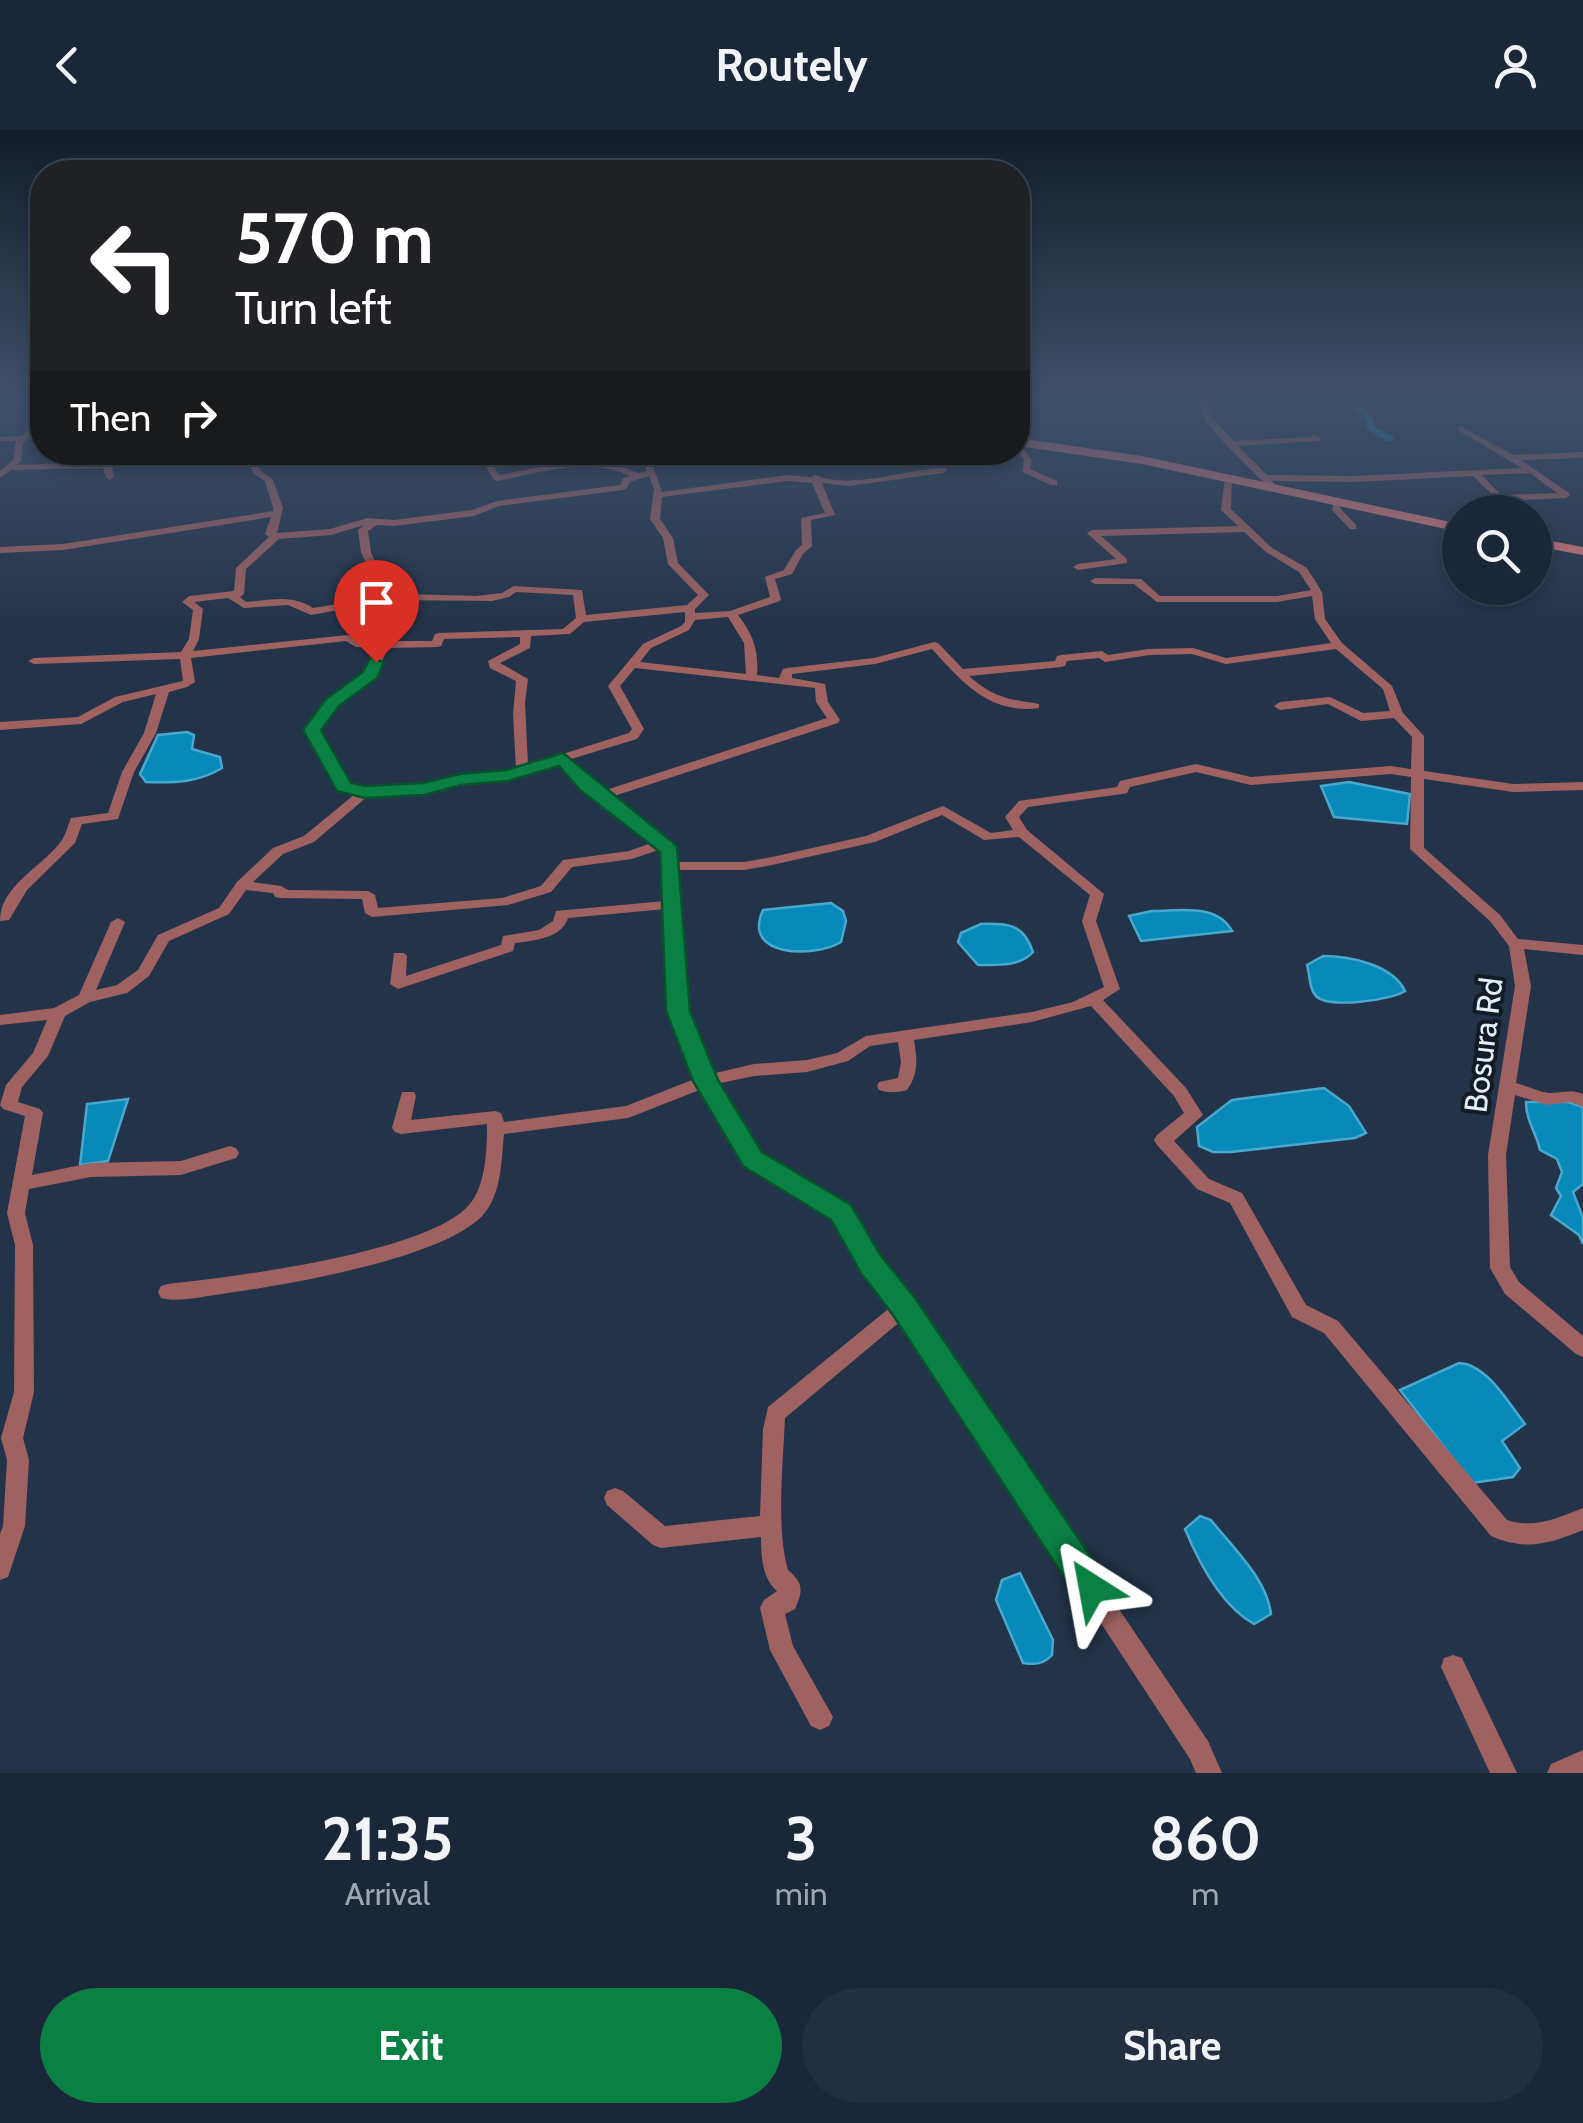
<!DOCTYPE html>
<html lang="en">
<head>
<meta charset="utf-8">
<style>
	body { margin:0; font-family:Cabin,sans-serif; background:#232f40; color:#f1f3f6; height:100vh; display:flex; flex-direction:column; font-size:38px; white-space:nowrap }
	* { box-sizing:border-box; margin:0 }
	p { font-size:32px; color:#9fa5ae }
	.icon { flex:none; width:55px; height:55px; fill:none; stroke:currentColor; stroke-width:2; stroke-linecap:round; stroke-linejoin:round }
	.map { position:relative; height:1643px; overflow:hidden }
	.details { display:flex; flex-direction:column; background:#1a2738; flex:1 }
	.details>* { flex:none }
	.guide { position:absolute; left:30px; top:30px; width:1000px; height:305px; border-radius:40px; box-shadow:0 5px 15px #0003,0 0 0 2px #384453; background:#202124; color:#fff; overflow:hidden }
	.controls { position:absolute; left:1442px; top:365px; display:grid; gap:20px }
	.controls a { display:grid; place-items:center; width:110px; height:110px; border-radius:50%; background:#1a2738; box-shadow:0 5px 15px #0003,0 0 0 2px #384453; font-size:50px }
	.pin { position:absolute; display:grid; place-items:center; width:85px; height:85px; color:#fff; margin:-102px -42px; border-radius:50% 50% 50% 0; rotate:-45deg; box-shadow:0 0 10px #0007 }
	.pin .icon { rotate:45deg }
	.me { position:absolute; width:110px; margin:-55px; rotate:326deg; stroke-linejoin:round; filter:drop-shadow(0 0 8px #0008) }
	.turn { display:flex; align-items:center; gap:35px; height:210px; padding:0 40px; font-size:45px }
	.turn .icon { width:130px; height:130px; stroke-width:2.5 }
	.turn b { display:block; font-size:70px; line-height:85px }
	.then { display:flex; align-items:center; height:95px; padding:0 40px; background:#0003; gap:20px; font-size:38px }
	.eta { display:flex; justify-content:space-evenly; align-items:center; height:170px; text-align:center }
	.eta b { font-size:60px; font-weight:800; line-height:70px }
	.cta { display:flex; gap:20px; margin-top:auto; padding:20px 40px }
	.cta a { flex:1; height:115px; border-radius:60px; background:#0b8043; color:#fff; font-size:40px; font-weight:800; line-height:115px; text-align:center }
	.cta a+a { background:#232f40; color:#f1f3f6 }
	header { display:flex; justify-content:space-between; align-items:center; height:130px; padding:0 40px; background:#1a2738; font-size:45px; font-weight:800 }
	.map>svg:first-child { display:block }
	.water { fill:#078ab9; stroke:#49a8cd; stroke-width:2.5 }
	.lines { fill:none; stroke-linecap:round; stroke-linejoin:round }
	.canal { fill:#078ab9; fill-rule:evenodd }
	.minor { fill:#9f6261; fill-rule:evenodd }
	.secondary { fill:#db7a79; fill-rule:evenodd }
	.route { fill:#0b8043; stroke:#07532c; stroke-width:2.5 }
	.labels { text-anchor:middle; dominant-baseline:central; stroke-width:8; stroke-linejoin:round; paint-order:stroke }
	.street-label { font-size:32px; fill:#e4effd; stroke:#141b25 }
</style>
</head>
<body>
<header><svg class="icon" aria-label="back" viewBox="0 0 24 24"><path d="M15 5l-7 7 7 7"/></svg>Routely<svg class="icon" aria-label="person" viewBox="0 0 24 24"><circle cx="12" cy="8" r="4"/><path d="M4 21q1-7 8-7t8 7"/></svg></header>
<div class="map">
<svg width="1583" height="1643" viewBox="0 0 1583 1643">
	<rect width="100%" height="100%" fill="#23344a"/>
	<!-- water -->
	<g class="water">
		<path d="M187,602L194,605L192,619L220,627L222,638C197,653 175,653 146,652L140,644L158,605Z"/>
		<path d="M1349,652L1410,664L1407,694L1334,687L1321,656Z"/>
		<path d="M831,773L843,781L846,791L841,812C815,828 741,828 763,780Z"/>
		<path d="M1152,781C1180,781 1217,773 1232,801L1141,811L1129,786Z"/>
		<path d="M981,794C1008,793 1024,794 1033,822C1020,837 996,835 978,835L958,812L961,803Z"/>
		<path d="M1323,826C1350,826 1393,835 1405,861C1392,870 1329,879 1316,866C1309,859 1310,844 1307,835Z"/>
		<path d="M1324,958L1349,976L1366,1003L1355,1008L1231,1022H1213L1199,1016L1197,997L1232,970Z"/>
		<path d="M128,969L108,1031L80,1035L87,974Z"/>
		<path d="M1526,972H1568L1583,977V1054L1573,1062L1583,1088V1114L1579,1105L1551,1085L1561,1066L1556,1058L1562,1042L1557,1029L1540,1020C1536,1002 1526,991 1526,972Z"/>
		<path d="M1459,1233C1487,1234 1509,1274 1525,1294L1502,1311L1520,1338L1513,1347L1472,1353L1400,1260Z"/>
		<path d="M1200,1386L1211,1390C1233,1418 1267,1449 1271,1484L1254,1494C1222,1476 1199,1433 1185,1399Z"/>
		<path d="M1020,1443L1053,1510L1052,1525C1044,1534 1035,1535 1023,1533L996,1470L1002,1450Z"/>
	</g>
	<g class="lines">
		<!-- canal -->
		<path class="canal" d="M1355,266L1365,269L1362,277L1374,290V296L1393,307V311H1387L1367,299L1366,290L1354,277L1359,270Z"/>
		<!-- minor -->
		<g class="minor">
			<path d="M1197,266H1205L1211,274L1212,288L1234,311L1310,307L1313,304L1320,307V311H1317L1238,316L1267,345L1354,346L1522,338L1459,301V297H1462L1513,325L1583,322V328L1521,330L1569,363L1570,365L1566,368L1499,371L1473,346L1354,352L1272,351L1274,354L1270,357C1260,350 1208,298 1204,288C1201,279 1204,275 1197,266ZM1530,343L1557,363L1501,365L1482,345Z"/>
			<path d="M39,289H42V295L23,313L21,331L17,335L107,332L125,327L197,328L205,322H214L212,325H253L261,341L273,350L283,378L277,403L330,399L367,388L394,390L472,380L497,371L620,355L623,348L630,346C586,326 542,343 497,351L494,350L477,322H485L499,345C550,336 588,321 638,343L647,341L640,322H648L662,362L788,345L811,347L815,345C855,361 904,338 946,338L947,340L943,343L849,356L822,353L835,385L811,390L812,416L803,424L792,444L775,449L781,469L780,471L738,485C753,504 759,521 757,545L779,548L783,539L787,538L874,528L934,512L938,513L963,539L1055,531L1057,526L1061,525L1102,521L1108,525L1149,519L1193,518L1226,528L1331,513L1315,489L1312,466L1277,472H1157L1134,454H1095L1090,451L1095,448L1141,449L1160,466H1277L1311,460L1299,442L1266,422L1244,402L1101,406L1127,429V433L1078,440L1073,437L1078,434L1116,429L1089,405L1087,403L1092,400L1238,396L1221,380L1225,348L1232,346L1231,379L1272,418L1307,438L1322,462L1325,489L1342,513L1392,556L1403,583L1424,606V641L1513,654L1583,652V660L1513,662L1424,649V718L1500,785L1518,809L1583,815V825L1524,819L1531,856L1516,953C1527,956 1539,962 1549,963C1562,963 1570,959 1583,964V977L1570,972L1547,975L1515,965L1506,1025L1510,1137L1519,1152L1583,1206V1227L1576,1224L1505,1164L1490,1138L1488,1025L1515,856L1509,816L1490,791L1410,719L1411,647L1391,644L1251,655L1196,642L1130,657L1127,663L1122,664L1028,677L1019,687L1027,700L1104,764L1096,791L1120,859L1103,870L1186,958L1203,985L1174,1011L1209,1049L1242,1063L1306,1175L1338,1191L1507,1390C1534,1399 1558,1388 1583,1378V1400C1550,1414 1524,1421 1491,1406L1324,1203L1292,1187L1230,1073L1197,1059L1157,1015L1154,1010L1157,1005L1184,983L1174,966L1091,876L1032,892L914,910C917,930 919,943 907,960C898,963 888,963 879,960L877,956L879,952L898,948L901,932L898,912L870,916L848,931L807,942L754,946L716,954L758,1024L848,1078L878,1130L911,1171L1208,1611L1222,1643H1196L1190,1629L902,1190L785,1288C783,1333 776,1399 788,1440C804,1454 803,1460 795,1479L785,1484L793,1516L833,1587L829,1596L820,1600L811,1596L770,1520L760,1478L764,1470L777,1461C762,1448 761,1426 761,1407L661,1418L653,1415L607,1375L604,1368L607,1361L615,1358L623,1361L665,1396L760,1386L763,1299L768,1277L892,1176L864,1140L834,1088L746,1034L702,959L628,988L504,1004C501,1033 502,1069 478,1090C430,1131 285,1155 222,1164C203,1166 179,1173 161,1168L158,1162L161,1156L168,1154C233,1147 427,1123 469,1075C486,1056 487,1019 487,994L401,1004L395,1002L392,998L402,962H414L416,966L411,990L495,981L501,983L504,992L626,976L697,948L670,881L666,779L568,788C561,809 535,810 515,813L513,821L398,859L390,854L394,823H404L407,826L406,846L501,815L503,806L539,800L553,791L556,781L665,771L663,721L661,719L632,729L572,737L551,762L508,775L372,787L365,783L362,769L280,768L275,767L273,763L246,760L229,784L169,811L149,846L127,863L90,872L65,886L48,926L22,957L18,972L40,979L43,983L32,1045L91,1033L181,1031L230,1016L236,1018L239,1023L236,1028L181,1045L91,1047L29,1059L25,1083L33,1115L34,1262L23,1308L29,1330L25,1396L8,1447L0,1450V1404L3,1396L7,1330L1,1308L14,1262L15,1115L7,1083L25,986L3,979L0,975L6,955L33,923L47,890L0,895V885L54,878L79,865L111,792L118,788L125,792L96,860L117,855L138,840L158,805L219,778L237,752L273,718L304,706L355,664L339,660L306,600L328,570L366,543L377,518L356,517L346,511L191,528L195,552L187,557L169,562L156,603L134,642L118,689L82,694L75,713L27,760L9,790L0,791C0,755 43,737 62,710C66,704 68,695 71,688L108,683L122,642L144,603L156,564L123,572L81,594L0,600V592L78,587L115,567L183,551L180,529L34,534L28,531L34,528L181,522L189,509L193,480L182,472L189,466L234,461L236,438L269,407L265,404L271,387L63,420L0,423V417L63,414L273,381V378L265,351L254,344L247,330L207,331L198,334L125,333L112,336L114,347L110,350L106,347L103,338L11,340L0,348V341L13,330L16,311H0V307L21,306ZM649,346L654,359L650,389L663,408L668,434L698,465L687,475L586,485L582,460L514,456L502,463L476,466L409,464L375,467L379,461L373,455L380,443L371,422L368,401L377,395L394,396L474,386L499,376L623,360L626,359L630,352ZM788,351L812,353L825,383L801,388L802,415L796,420L784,440L765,447L770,467L730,481L695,483V479L709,465L678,433L673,408L660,389L662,367ZM364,395L358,400L361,422L370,443L363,455L369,461L363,470L313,478C292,464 270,470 246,472L240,467L244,464L246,439L279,409L331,405ZM516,462L573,465L576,488L563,499L439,503L435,504L432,511H359L348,505L193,521L199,509L203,479L194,472L228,468L244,478L288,475L311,485L393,470L492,471L509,467ZM685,482V492L681,496L643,514L608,556L632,599L629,603L528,635L525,573L528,549L500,533L530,518L531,506L570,504L584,492ZM728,487L744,513L746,544L640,532L651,518L689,500L695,490ZM520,507V514L488,531L490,538L516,551L513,584L516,639C503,643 489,641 476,643C432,649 395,665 349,654L318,600L336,574L375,547L388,518L437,517L441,516L444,509ZM932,519C962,552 990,585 1039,578V574C1008,569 994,568 969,546L1061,537L1065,536L1067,531L1099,528L1105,532L1149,525L1192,524L1226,534L1336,519L1383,559L1390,581L1363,583L1330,567L1280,572L1274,576L1280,580L1328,574L1361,591L1394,588L1412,607L1411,639L1391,636L1251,647L1196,634L1120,651L1117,657L1019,671L1005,687L1013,700L991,703L943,676L866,706L772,727L744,732H677L675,717L614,666L838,593L840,590L828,572L825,554L792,548V544L875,534ZM635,538L815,558L816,572L827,588L606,660L571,629L637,609L644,599L620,556ZM561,633L597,669L654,712L629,721L563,730L541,756L502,768L378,778L375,765L368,761L288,760L281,756L253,752L283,724L314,712L368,666L424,663L475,651L508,649ZM942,685L984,710L1019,707L1090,765L1082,791L1104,857L1073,872L1032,882L866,906L837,923L807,930L754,934L711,944L686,881L680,777L682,774L680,771L678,740H744L772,735L875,712Z"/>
			<path d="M1021,311L1028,313L1024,320L1032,330L1030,339L1057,351V355H1051L1022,342L1024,330L1018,322Z"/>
			<path d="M1334,370H1340V378L1356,395V399H1350L1332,380Z"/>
			<path d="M1453,1525L1462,1528L1517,1643H1490L1441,1537L1444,1528Z"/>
			<path d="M1583,1620V1643H1547L1551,1634Z"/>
		</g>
		<!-- secondary -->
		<g class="secondary">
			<path d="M1018,308L1142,326L1460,394V402L1142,334L1018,316Z"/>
			<path d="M1535,408L1583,417V425L1535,416Z"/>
		</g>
	</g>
	<!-- sky -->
	<linearGradient id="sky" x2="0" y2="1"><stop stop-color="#131d29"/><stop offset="0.54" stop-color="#3f506b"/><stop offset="1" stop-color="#3f506b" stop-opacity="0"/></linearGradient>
	<rect width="1583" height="496" fill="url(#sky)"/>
	<!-- route -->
	<path class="route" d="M370,528L384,532L377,548L339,576L321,600L351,653L365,656L423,653L460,644L506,640L563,623L677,716L690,881L718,950L762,1022L851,1075L881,1126L915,1168L1104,1446L1110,1458L1104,1470L1092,1476L1079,1470L893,1185L861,1143L831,1090L743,1036L693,951L666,881L660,722L580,660L559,636L508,651L461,655L424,665L365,668L337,661L303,600L326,569L363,542Z"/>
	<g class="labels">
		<!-- street labels -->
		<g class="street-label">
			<text transform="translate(1483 915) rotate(-83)">Bosura Rd</text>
		</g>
	</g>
</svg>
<div class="controls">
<a><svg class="icon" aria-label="search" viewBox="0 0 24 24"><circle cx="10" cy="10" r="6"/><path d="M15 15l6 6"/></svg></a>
</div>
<div class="pin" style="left:376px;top:532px;background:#d93025"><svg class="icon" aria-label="arrive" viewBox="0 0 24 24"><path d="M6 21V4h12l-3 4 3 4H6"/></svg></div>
<svg class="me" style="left:1092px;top:1458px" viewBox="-20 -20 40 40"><path d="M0-17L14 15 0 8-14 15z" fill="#0b8043" stroke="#fff" stroke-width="4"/></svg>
<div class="guide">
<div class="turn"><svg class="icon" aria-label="left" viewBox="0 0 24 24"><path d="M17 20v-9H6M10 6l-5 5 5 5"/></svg><div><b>570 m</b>Turn left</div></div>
<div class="then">Then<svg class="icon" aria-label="right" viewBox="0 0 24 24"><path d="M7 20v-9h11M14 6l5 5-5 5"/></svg></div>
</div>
</div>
<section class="details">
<div class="eta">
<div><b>21:35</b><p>Arrival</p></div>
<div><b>3</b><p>min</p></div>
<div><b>860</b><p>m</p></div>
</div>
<div class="cta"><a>Exit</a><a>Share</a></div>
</section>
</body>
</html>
